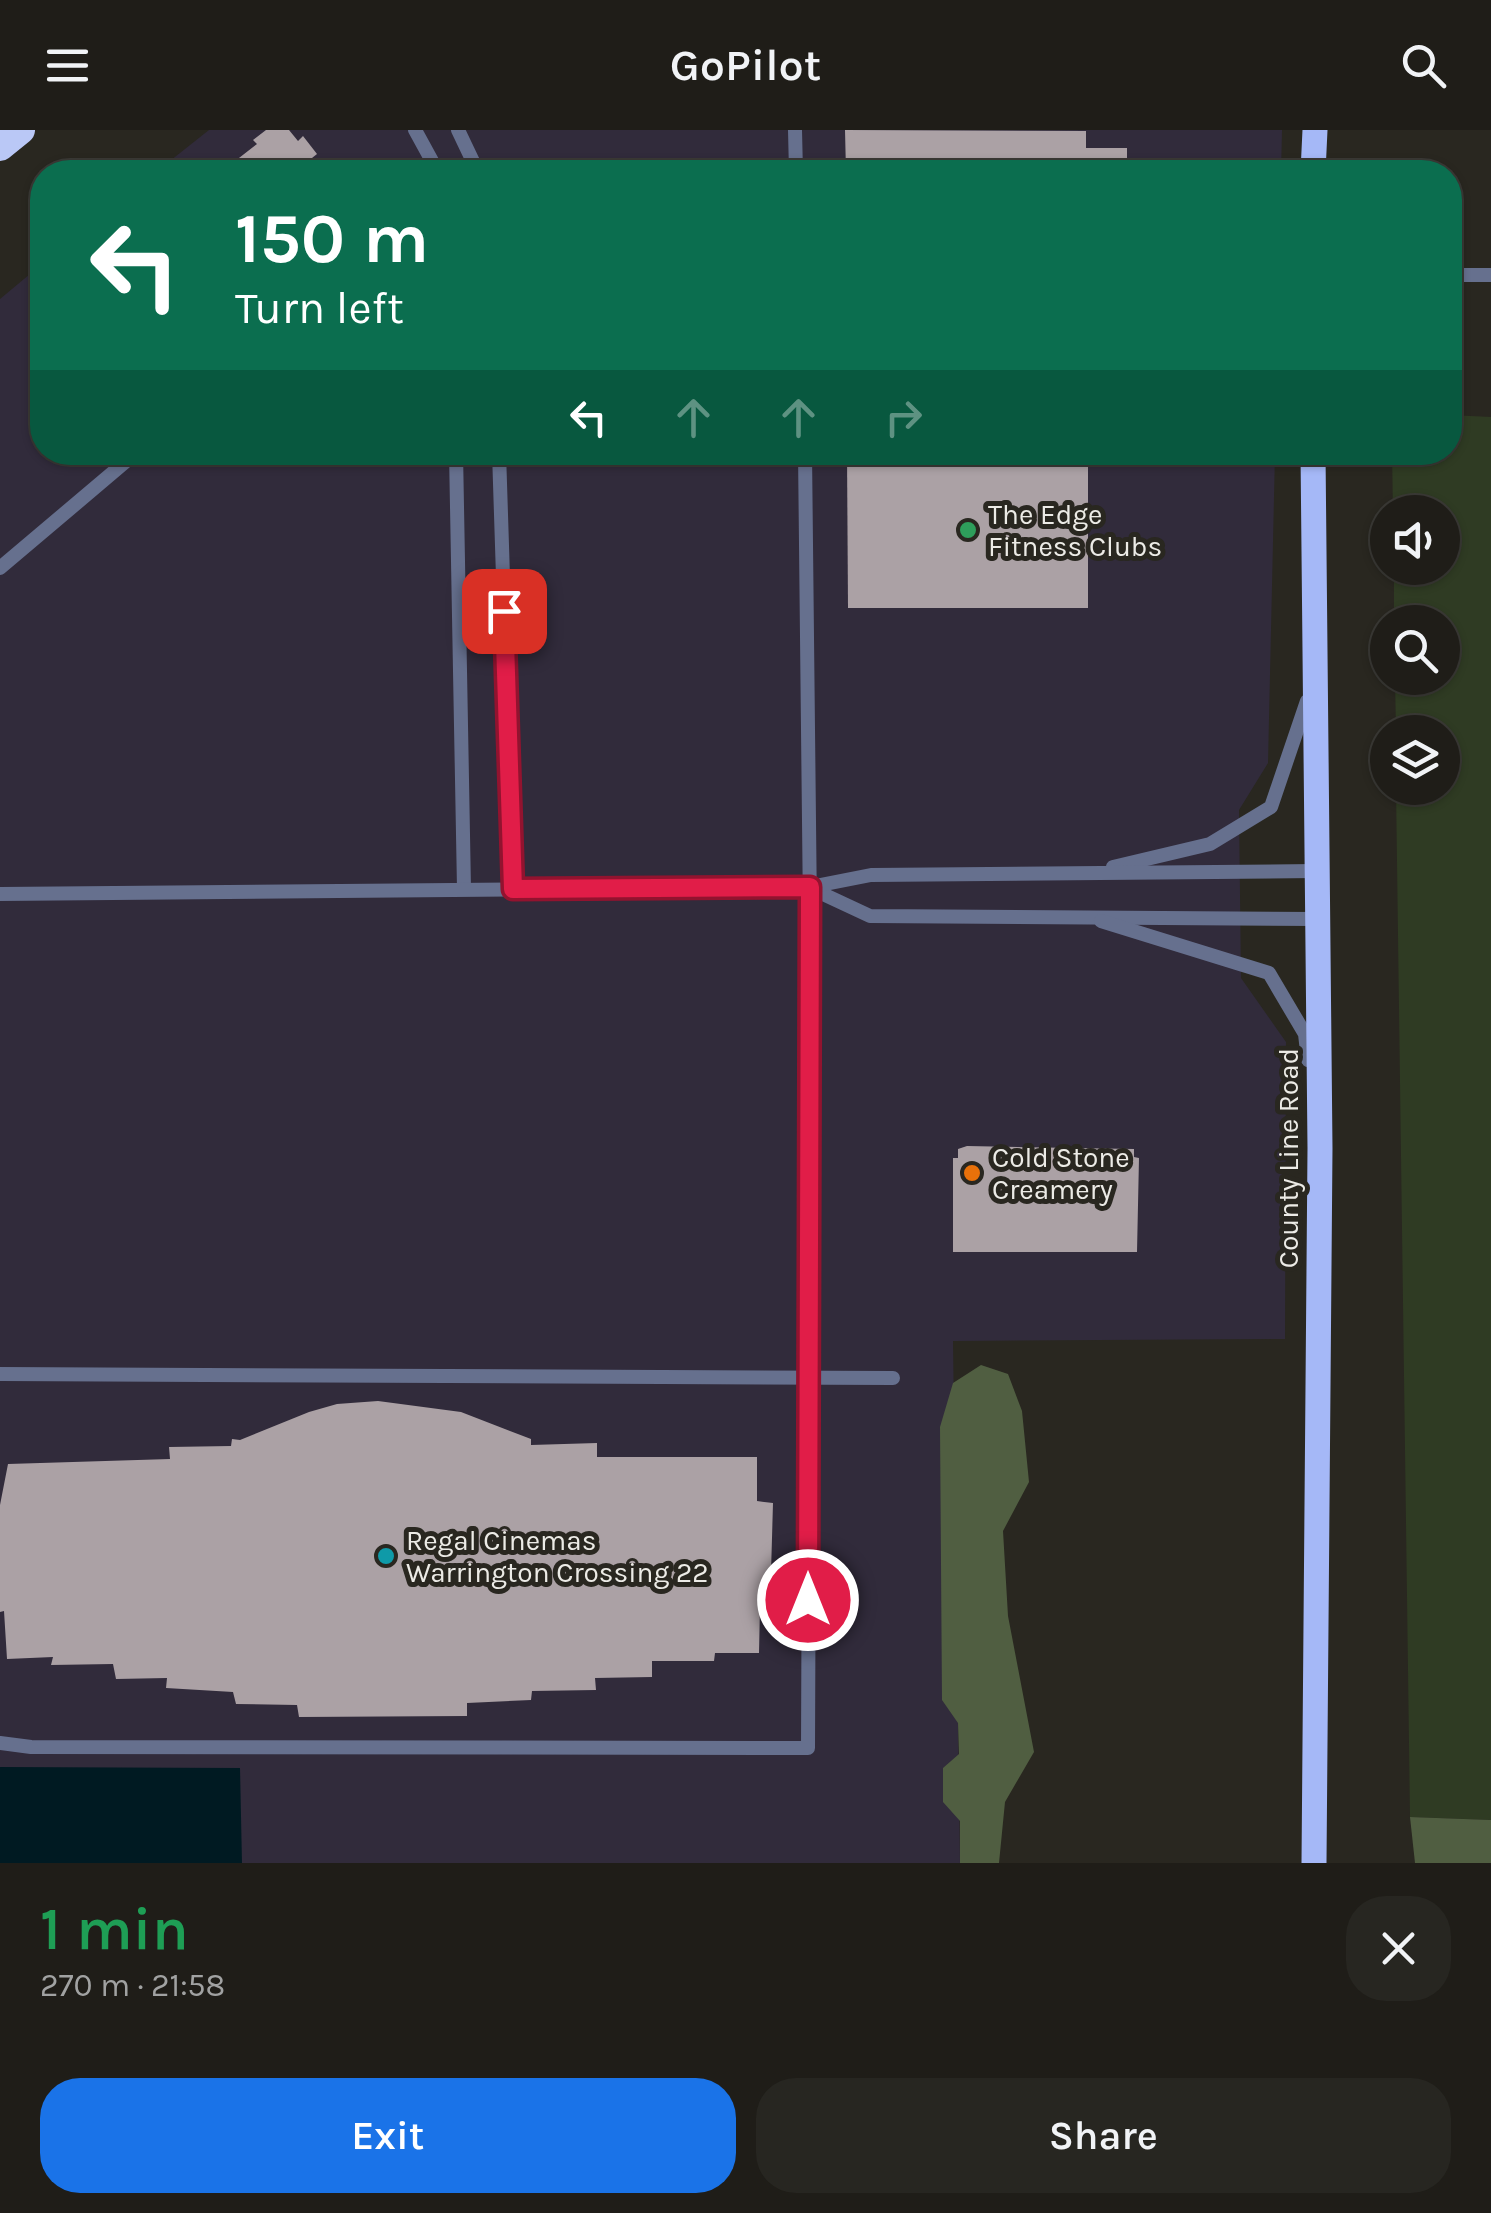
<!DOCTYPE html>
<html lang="en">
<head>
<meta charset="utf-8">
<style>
	body { margin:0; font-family:Karla,sans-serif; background:#272621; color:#f1f3f6; height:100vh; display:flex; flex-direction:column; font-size:38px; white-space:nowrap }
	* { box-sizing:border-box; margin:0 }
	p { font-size:32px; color:#a1a2a2 }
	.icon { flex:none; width:55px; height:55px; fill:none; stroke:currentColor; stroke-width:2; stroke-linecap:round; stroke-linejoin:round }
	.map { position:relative; height:1733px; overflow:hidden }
	.sheet { display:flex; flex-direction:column; background:#1f1d18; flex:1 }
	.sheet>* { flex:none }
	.top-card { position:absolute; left:30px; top:30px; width:1432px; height:305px; border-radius:40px; box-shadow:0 2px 8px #0004,0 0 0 2px #3c3b37; background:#0b6e4f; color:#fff; overflow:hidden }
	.buttons { position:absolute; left:1370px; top:365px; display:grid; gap:20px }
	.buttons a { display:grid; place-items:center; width:90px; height:90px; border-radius:50%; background:#1f1d18; box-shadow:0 2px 8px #0004,0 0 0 2px #3c3b37; font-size:50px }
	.pin { position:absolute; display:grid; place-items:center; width:85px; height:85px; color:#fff; margin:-42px; border-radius:20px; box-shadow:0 5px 15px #0006 }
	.me { position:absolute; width:110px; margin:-55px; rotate:0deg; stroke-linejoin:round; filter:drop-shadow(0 0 8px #0008) }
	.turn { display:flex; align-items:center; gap:35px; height:210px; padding:0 40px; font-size:45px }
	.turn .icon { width:130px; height:130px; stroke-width:2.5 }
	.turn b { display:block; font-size:70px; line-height:85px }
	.lanes { display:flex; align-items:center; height:95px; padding:0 40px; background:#0003; justify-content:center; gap:50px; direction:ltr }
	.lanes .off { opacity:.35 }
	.round { display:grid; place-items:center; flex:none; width:105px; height:105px; border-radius:40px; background:#272621 }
	.overview { display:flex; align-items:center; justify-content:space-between; height:170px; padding:0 40px }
	h1 { font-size:60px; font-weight:600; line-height:75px; color:#1e9e55 }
	.action { display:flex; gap:20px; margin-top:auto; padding:20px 40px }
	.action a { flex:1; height:115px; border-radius:40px; background:#1a73e8; color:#fff; font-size:40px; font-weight:600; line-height:115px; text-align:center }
	.action a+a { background:#272621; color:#f1f3f6 }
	header { display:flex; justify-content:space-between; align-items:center; height:130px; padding:0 40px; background:#1f1d18; font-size:45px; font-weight:600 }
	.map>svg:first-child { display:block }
	.commercial { fill:#312b3b }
	.green { fill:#2f3b23 }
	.forest { fill:#505e41 }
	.water { fill:#001a22 }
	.building { fill:#aba1a5 }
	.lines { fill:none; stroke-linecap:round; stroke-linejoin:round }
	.service { stroke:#66708e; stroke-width:14 }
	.primary { stroke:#a5b8f7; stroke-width:25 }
	.trunk { stroke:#bac8f6; stroke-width:28 }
	.route-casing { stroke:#92132f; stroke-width:25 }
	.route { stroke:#e11d48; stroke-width:18 }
	.leisure-dot { fill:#2e9e5b; stroke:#292720; stroke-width:4 }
	.food-dot { fill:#e8710a; stroke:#292720; stroke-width:4 }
	.culture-dot { fill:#0f9aa8; stroke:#292720; stroke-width:4 }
	.labels { text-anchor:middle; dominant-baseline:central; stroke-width:10; stroke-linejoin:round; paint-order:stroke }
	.poi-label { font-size:28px; fill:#ecebe6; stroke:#292720; text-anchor:start }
	.street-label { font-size:28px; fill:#ecebe6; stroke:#292720 }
</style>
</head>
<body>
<header><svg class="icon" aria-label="menu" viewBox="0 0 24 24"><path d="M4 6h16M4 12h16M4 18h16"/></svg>GoPilot<svg class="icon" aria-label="search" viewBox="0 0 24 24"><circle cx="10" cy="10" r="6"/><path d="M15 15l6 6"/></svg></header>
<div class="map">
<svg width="1491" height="1733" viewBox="0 0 1491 1733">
	<rect width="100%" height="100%" fill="#292720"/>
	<!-- commercial -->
	<g class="commercial">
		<path d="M209,0H1282L1281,42H156Z"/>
		<path d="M42,134V322L1275,323L1268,633L1239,680L1241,848L1286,912L1285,1209L953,1211L960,1733H208L0,1663V169Z"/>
	</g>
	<!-- green -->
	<path class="green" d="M1450,285L1491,287V1690L1410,1687L1396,658H1442V602H1396L1395,548H1442V492H1394V438H1442V382H1393L1392,323L1450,322Z"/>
	<!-- forest -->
	<g class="forest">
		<path d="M981,1235L1008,1244L1022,1281L1029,1352L1003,1401L1008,1486L1034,1622L1005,1672L999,1733H960V1691L943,1672V1638L959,1624L958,1593L942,1570L940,1297L953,1253Z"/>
		<path d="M1410,1687L1491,1690V1733H1415Z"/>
	</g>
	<!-- water -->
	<path class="water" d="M0,1637L240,1638L242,1733H0Z"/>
	<!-- building -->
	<g class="building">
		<path d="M266,0H289L298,11L303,6L317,24L312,28L324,42H221L257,14L253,10Z"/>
		<path d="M845,0L1086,1V18H1127V42H846Z"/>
		<path d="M847,322H1088V478H848Z"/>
		<path d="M967,1016L1134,1019V1027L1139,1028L1137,1122H953V1028H958V1019Z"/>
		<path d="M378,1271L461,1282L531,1309V1315L597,1313V1327H757V1371L773,1373L770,1478L760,1477L759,1523H715L714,1531H652V1547L595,1548L596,1560L532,1561L531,1570L467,1573V1586L299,1587L297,1575L236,1574L233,1562L166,1558L167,1548L116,1549L113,1534L51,1535L53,1527L7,1529L4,1481L0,1482V1375L8,1334L170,1329L169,1317L231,1316L232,1309L240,1310L309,1282L337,1274Z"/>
	</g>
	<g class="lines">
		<!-- service -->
		<g class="service">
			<path d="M415,0L438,42"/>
			<path d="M458,0L478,42"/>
			<path d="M795,0L796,42"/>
			<path d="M1450,145H1491"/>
			<path d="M456,322L464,759"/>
			<path d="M499,322L513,759"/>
			<path d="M0,438L137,322"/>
			<path d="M1113,737L1210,714L1271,677L1307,571"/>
			<path d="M810,758L870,786L1315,789"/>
			<path d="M0,764L810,757L871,745L1315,741"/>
			<path d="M1101,791L1269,843L1305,904L1308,930"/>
			<path d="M0,1244L893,1248"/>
			<path d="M0,1613L31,1617L808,1618L811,876L805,322"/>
		</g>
		<!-- primary -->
		<g class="primary">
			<path d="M1313,42L1315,0"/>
			<path d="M1313,322L1320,1018L1314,1733"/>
		</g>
		<!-- trunk -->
		<path class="trunk" d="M0,17L21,0"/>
	</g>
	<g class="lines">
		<!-- route casing -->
		<g class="route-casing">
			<path id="route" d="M504,481L513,759L810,757L808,1470"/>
		</g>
		<!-- route -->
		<use href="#route" class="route"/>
	</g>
	<!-- markers -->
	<circle class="leisure-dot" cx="968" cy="400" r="10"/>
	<circle class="food-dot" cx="972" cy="1043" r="10"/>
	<circle class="culture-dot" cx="386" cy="1426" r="10"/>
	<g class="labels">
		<!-- poi labels -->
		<g class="poi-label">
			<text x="988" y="384">The Edge<tspan x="988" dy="32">Fitness Clubs</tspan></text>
			<text x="992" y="1027">Cold Stone<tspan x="992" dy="32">Creamery</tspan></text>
			<text x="406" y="1410">Regal Cinemas<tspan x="406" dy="32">Warrington Crossing 22</tspan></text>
		</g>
		<!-- street labels -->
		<g class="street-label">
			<text transform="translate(1288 1028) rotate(-90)">County Line Road</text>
		</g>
	</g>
</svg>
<div class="buttons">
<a><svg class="icon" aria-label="sound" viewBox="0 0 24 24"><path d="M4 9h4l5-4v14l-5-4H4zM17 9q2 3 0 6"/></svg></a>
<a><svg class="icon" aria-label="search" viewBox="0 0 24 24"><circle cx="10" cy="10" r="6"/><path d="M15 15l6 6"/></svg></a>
<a><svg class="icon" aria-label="layers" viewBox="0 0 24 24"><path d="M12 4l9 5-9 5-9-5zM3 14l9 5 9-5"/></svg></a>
</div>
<div class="pin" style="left:504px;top:481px;background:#d93025"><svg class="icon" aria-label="arrive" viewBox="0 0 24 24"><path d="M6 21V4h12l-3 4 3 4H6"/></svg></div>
<svg class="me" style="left:808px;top:1470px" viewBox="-20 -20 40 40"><circle r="17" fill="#e11d48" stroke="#fff" stroke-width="3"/><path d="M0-11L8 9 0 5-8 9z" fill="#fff"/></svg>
<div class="top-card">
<div class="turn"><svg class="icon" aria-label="left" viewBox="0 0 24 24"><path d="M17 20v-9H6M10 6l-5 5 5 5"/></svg><div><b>150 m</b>Turn left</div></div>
<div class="lanes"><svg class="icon" aria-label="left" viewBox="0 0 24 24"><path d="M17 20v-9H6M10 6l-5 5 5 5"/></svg><svg class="icon off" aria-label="ahead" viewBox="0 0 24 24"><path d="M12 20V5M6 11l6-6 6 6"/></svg><svg class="icon off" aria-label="ahead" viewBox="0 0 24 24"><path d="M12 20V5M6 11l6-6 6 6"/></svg><svg class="icon off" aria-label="right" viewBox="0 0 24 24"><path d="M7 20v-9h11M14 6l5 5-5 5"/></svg></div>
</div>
</div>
<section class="sheet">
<div class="overview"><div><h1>1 min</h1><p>270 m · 21:58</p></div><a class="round"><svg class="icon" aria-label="close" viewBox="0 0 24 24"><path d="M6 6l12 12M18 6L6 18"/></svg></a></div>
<div class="action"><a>Exit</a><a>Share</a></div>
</section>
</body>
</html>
